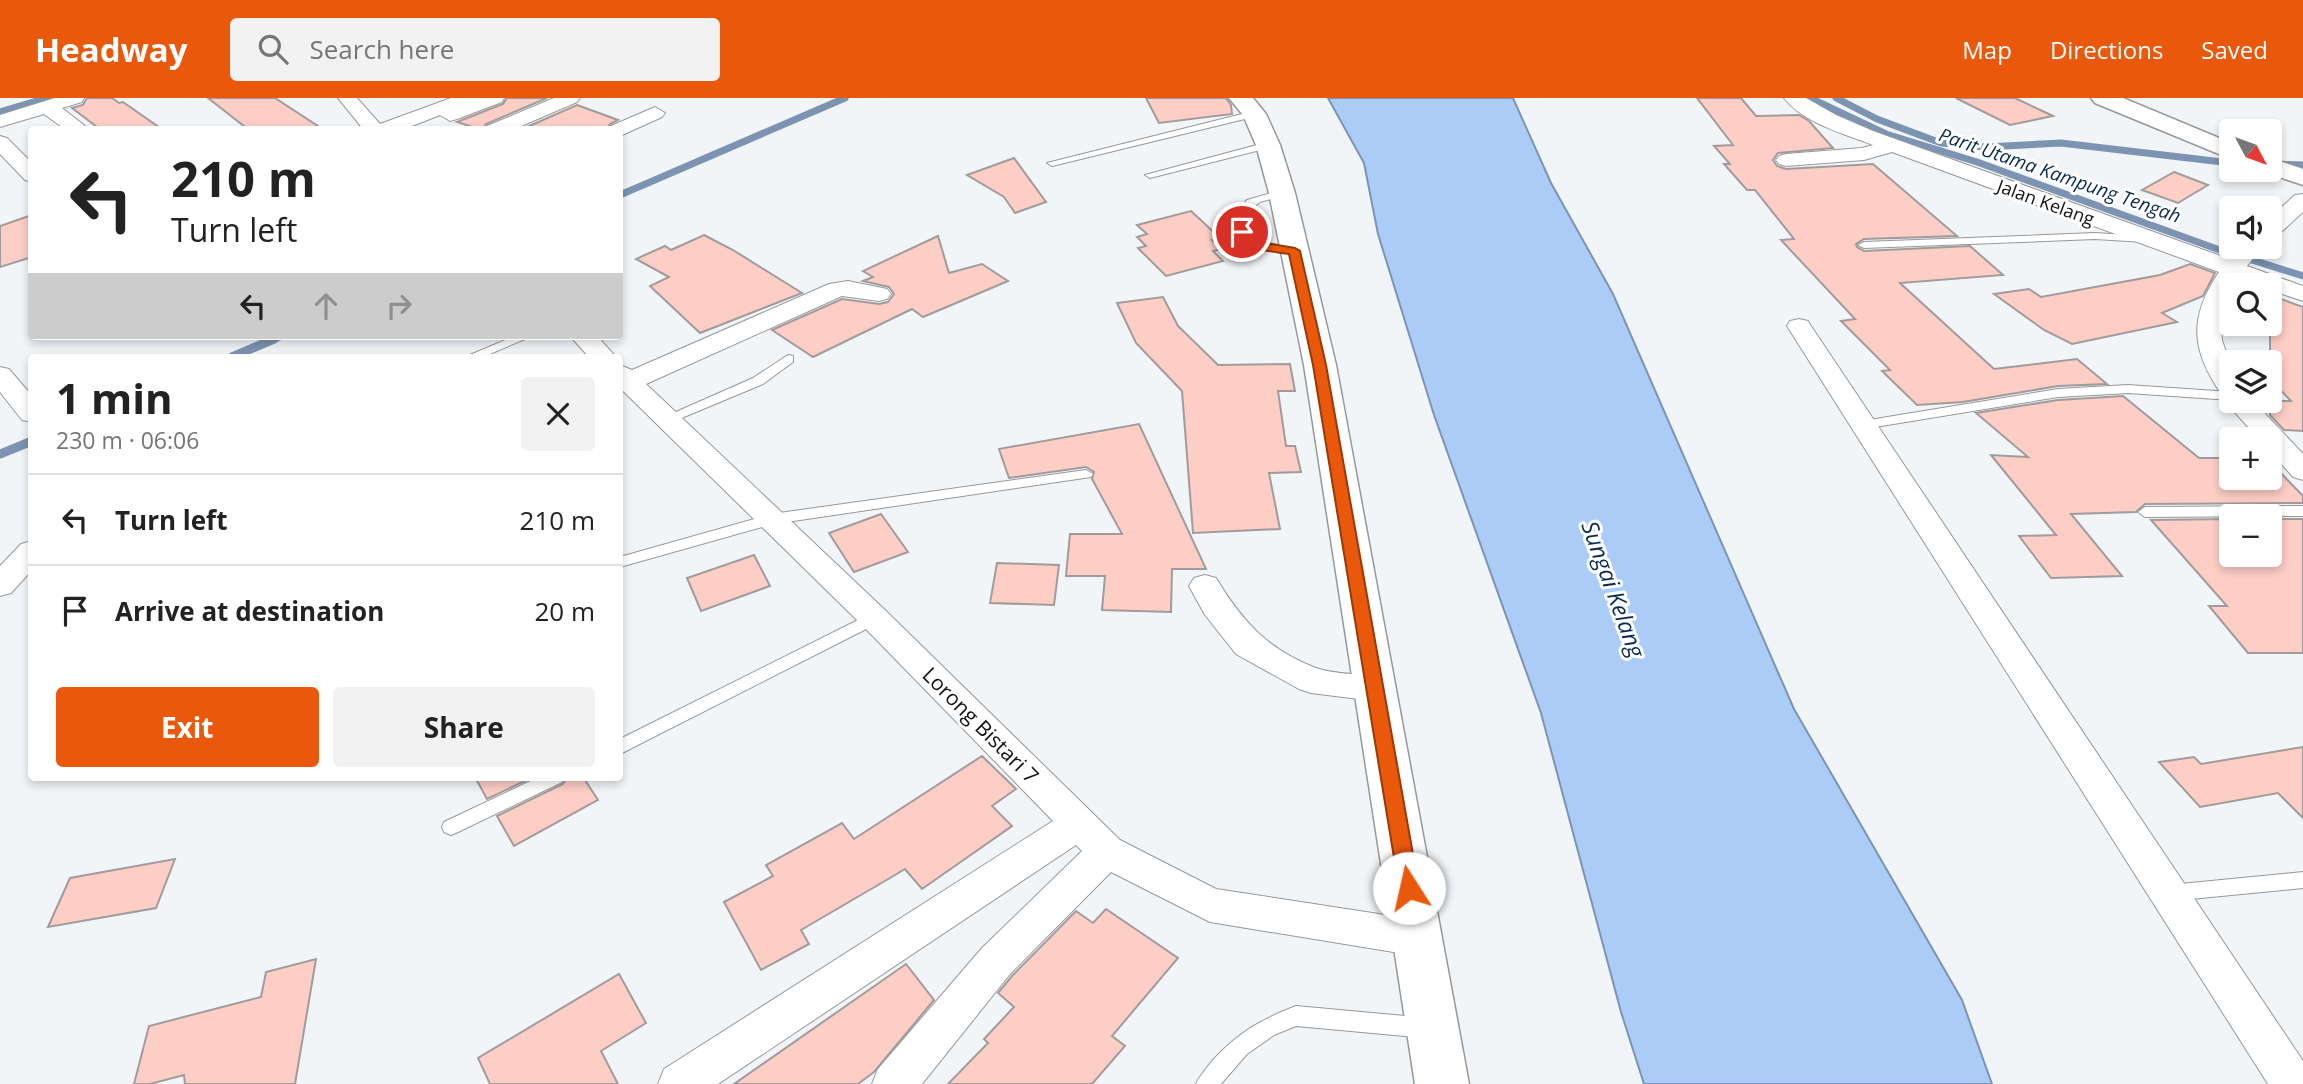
<!DOCTYPE html>
<html lang="en">
<head>
<meta charset="utf-8">
<style>
	body { margin:0; font-family:"Open Sans",sans-serif; background:#f2f2f2; color:#222; height:100vh; display:flex; flex-direction:column; font-size:26px; white-space:nowrap }
	* { box-sizing:border-box; margin:0 }
	p { font-size:23px; color:#767676 }
	.icon { flex:none; width:38px; height:38px; fill:none; stroke:currentColor; stroke-width:2; stroke-linecap:round; stroke-linejoin:round }
	.map { position:relative; flex:1; overflow:hidden }
	.sheet { position:absolute; left:28px; top:256px; width:595px; height:427px; display:flex; flex-direction:column; background:#fff; border-radius:7px; box-shadow:0 4px 10px #0003 }
	.sheet>* { flex:none }
	.top-card { position:absolute; left:28px; top:28px; width:595px; height:214px; border-radius:7px; box-shadow:0 4px 10px #0003; background:#fff; color:#222; overflow:hidden }
	.needle { width:46px; rotate:131deg }
	.fabs { position:absolute; left:2219px; top:21px; display:grid; gap:14px }
	.fabs a { display:grid; place-items:center; width:63px; height:63px; border-radius:7px; background:#fff; box-shadow:0 4px 10px #0003; font-size:35px }
	.pin { position:absolute; display:grid; place-items:center; width:60px; height:60px; color:#fff; margin:-30px; border:4px solid #fff; border-radius:50%; box-shadow:0 2px 7px #0007 }
	.me { position:absolute; width:77px; margin:-38px; rotate:350deg; stroke-linejoin:round; filter:drop-shadow(0 0 5px #0008) }
	.turn { display:flex; align-items:center; gap:24px; height:147px; padding:0 28px; font-size:32px }
	.turn .icon { width:91px; height:91px; stroke-width:2.5 }
	.turn b { display:block; font-size:49px; line-height:60px }
	.lanes { display:flex; align-items:center; height:66px; padding:0 28px; background:#0003; justify-content:center; gap:35px; direction:ltr }
	.lanes .off { opacity:.35 }
	.round { display:grid; place-items:center; flex:none; width:74px; height:74px; border-radius:7px; background:#f2f2f2 }
	.summary { display:flex; align-items:center; justify-content:space-between; height:119px; padding:0 28px }
	h1 { font-size:42px; font-weight:700; line-height:52px }
	.action { display:flex; gap:14px; margin-top:auto; padding:14px 28px }
	.action a { flex:1; height:80px; border-radius:7px; background:#ea580c; color:#fff; font-size:28px; font-weight:700; line-height:80px; text-align:center }
	.action a+a { background:#f2f2f2; color:#222 }
	ul { padding:0; list-style:none }
	li { display:flex; align-items:center; gap:21px; height:91px; padding:0 28px; border-top:2px solid #e0e0e0 }
	li div { flex:1 }
	li b { display:block; font-size:26px }
	li em { font-style:normal }
	header { display:flex; align-items:center; gap:42px; box-sizing:border-box; height:98px; padding:0 35px; background:#ea580c; color:#fff }
	header strong { font-size:33px }
	nav { display:flex; gap:38px; margin-inline-start:auto; font-size:24px }
	.search { width:490px; height:63px; background:#f2f2f2; display:flex; align-items:center; gap:18px; box-sizing:border-box; padding:0 24px; border-radius:7px; color:#767676; font-size:26px }
	.map>svg:first-child { display:block }
	.water { fill:#aaccf6; stroke:#7c94b2; stroke-width:2 }
	.lines { fill:none; stroke-linecap:round; stroke-linejoin:round }
	.stream-far1 { stroke:#7c94b2; stroke-width:7 }
	.stream { stroke:#7c94b2; stroke-width:9 }
	.building { fill:#fdcec6; stroke:#a19c9b; stroke-width:2 }
	.service-casing { stroke:#95989b; stroke-width:2 }
	.minor-casing { stroke:#95989b; stroke-width:2 }
	.tertiary-casing { stroke:#95989b; stroke-width:3 }
	.service { fill:#fff; fill-rule:evenodd }
	.minor { fill:#fff; fill-rule:evenodd }
	.tertiary { fill:#fff; fill-rule:evenodd }
	.route { fill:#ea580c; stroke:#983908; stroke-width:2 }
	.labels { text-anchor:middle; dominant-baseline:central; stroke-width:6; stroke-linejoin:round; paint-order:stroke }
	.far-street-label { font-size:18px; fill:#121314; stroke:#fff }
	.far-water-label { font-size:19px; font-style:italic; fill:#072a50; stroke:#fff }
	.street-label { font-size:21px; fill:#121314; stroke:#fff }
	.water-label { font-size:23px; font-style:italic; fill:#072a50; stroke:#fff }
</style>
</head>
<body>
<header>
<strong>Headway</strong>
<div class="search"><svg class="icon" aria-label="search" viewBox="0 0 24 24"><circle cx="10" cy="10" r="6"/><path d="M15 15l6 6"/></svg>Search here</div>
<nav><a>Map</a><a>Directions</a><a>Saved</a></nav>
</header>
<div class="map">
<svg width="2303" height="986" viewBox="0 0 2303 986">
	<rect width="100%" height="100%" fill="#f2f5f8"/>
	<!-- water -->
	<path class="water" d="M1328,0H1513L1551,85L1613,196L1794,611L1962,902L1992,986H1644L1621,914L1541,615L1434,317L1378,136L1364,65Z"/>
	<g class="lines">
		<!-- stream-far1 -->
		<g class="stream-far1">
			<path d="M1810,0L1886,36L1977,64L2217,151L2303,178"/>
			<path d="M1836,0L1877,21L1941,45L1985,49L2061,45L2231,65"/>
			<path d="M0,14L47,0"/>
			<path d="M2270,66L2303,67"/>
			<path d="M620,97L845,0"/>
			<path d="M270,243L282,238"/>
		</g>
		<!-- stream -->
		<g class="stream">
			<path d="M232,259L274,241"/>
			<path d="M0,356L32,343"/>
		</g>
	</g>
	<!-- building -->
	<g class="building">
		<path d="M87,0H112L119,5L123,4L163,32H101L72,10L83,7Z"/>
		<path d="M208,0H275L324,32H249Z"/>
		<path d="M507,0H547L486,26L482,32L457,24L503,6Z"/>
		<path d="M1146,0H1226L1231,7L1232,16L1159,25Z"/>
		<path d="M1697,0H1741L1756,18L1799,17L1809,23L1833,50L1778,55L1773,62L1777,68L1786,71L1873,66L1957,138L1864,141L1856,146L1857,149L1864,153L1970,148L2003,177L1900,185L1994,271L2077,261L2107,286L2058,288L1963,304L1917,307L1882,273L1890,272L1841,223L1855,221L1781,142L1794,141L1755,92H1747L1724,66H1730L1714,48L1733,47Z"/>
		<path d="M1956,0H2015L2053,18L2010,27Z"/>
		<path d="M577,7L618,22L610,26L606,32H520Z"/>
		<path d="M1014,60L1046,104L1015,115L1004,99L967,77Z"/>
		<path d="M2174,74L2208,87L2178,105L2142,92Z"/>
		<path d="M1191,113L1220,140L1212,142L1222,151L1213,153L1223,163L1166,178L1138,150L1146,148L1137,139L1147,136L1137,127Z"/>
		<path d="M32,117V159L0,169V128Z"/>
		<path d="M704,137L733,152L802,195L700,235L650,188L669,179L636,161L665,148L671,152Z"/>
		<path d="M938,138L949,175L982,166L1008,183L923,219L912,211L813,259L772,232L842,201L879,206L888,204L894,196L889,189L863,183L873,179L863,173Z"/>
		<path d="M2190,166L2215,175L2203,198L2162,215L2177,224L2072,246L2044,232L1994,196L2029,191L2041,199L2160,177Z"/>
		<path d="M2270,197L2303,209V333L2284,332L2270,317V303H2291L2270,281V264H2253L2246,258H2270Z"/>
		<path d="M1163,199L1178,228L1218,267L1290,266L1295,293H1278L1286,348H1295L1301,374L1269,375L1280,431L1193,435L1182,293L1136,245L1117,205Z"/>
		<path d="M2123,298L2199,360H2231V380H2270V364L2303,398V405L2145,406L2136,414L2071,416L2122,478L2051,480L2019,438L2056,437L1991,357L2028,359L1976,315L2058,302Z"/>
		<path d="M1139,326L1206,471H1172L1171,514L1102,512L1105,478H1066L1070,436H1122L1092,381L1094,374L1086,369L1009,380L999,351Z"/>
		<path d="M881,416L908,454L854,474L829,435Z"/>
		<path d="M2231,421V457H2270V421H2303V555H2248L2209,508H2227L2151,422Z"/>
		<path d="M754,457L770,488L701,513L687,480Z"/>
		<path d="M997,465L1059,467L1054,507L990,505Z"/>
		<path d="M2303,649V720L2278,695L2200,709L2159,664L2194,659L2201,666Z"/>
		<path d="M982,658L1016,691L992,708L1012,728L922,791L905,771L890,780L801,832L809,846L761,872L724,804L773,778L766,767L842,725L854,741Z"/>
		<path d="M475,679H533L487,701Z"/>
		<path d="M568,679H583L598,702L514,748L497,718L563,686Z"/>
		<path d="M175,761L156,810L48,829L70,780Z"/>
		<path d="M1106,811L1178,860L1112,938L1125,948L1092,986H948L988,945L984,941L1014,909L998,895L1012,878L1076,813L1093,825Z"/>
		<path d="M316,861L295,986H185L184,977L150,986H134L149,928L261,899L266,874Z"/>
		<path d="M906,866L934,902L874,974L858,986H734Z"/>
		<path d="M619,876L646,925L601,953L618,986H490L478,960Z"/>
	</g>
	<g class="lines">
		<!-- service casing -->
		<g class="service-casing">
			<g id="service">
				<path d="M1254,13L1257,14V18L1052,68L1047,65Z"/>
				<path d="M1268,44L1273,47L1272,49L1150,80L1145,77Z"/>
				<path d="M1282,92L1286,93V97L1260,104L1243,118C1255,150 1270,144 1299,151L1301,153C1294,158 1287,155 1279,154C1253,151 1241,142 1233,118L1247,102Z"/>
				<path d="M2095,135L2145,138L2151,141L2145,144L2095,141L1864,150L1858,147L1864,144Z"/>
				<path d="M515,238H532L483,259H465Z"/>
				<path d="M788,257L793,258V264L763,286L672,324L667,325L660,321L753,280Z"/>
				<path d="M2128,287L2231,294V302L2128,295L2058,299L1863,331L1856,327L1863,323L2058,291Z"/>
				<path d="M1086,372L1093,376L1091,379L773,426L620,469V459L772,416Z"/>
				<path d="M2303,408V418L2145,419L2138,414L2145,409Z"/>
				<path d="M874,514L880,516L882,520L880,524L620,656V641Z"/>
				<path d="M539,679H565L562,684L458,734L451,737L444,734L442,729L444,724Z"/>
				<path d="M2303,774V790L2170,803L2163,801L2160,795L2163,789L2170,787Z"/>
				<path d="M1296,908L1427,920L1435,923L1438,930L1435,937L1427,940L1296,928L1274,937L1247,956L1221,986H1196C1200,977 1206,971 1212,963C1239,934 1260,922 1296,908Z"/>
			</g>
		</g>
		<!-- minor casing -->
		<g class="minor-casing">
			<g id="minor">
				<path d="M55,0H84L82,4L62,10L90,32H66L44,16L0,29V17Z"/>
				<path d="M338,0H357L380,26L451,0H504L502,4L457,21L450,23L440,17L402,32H364Z"/>
				<path d="M554,0H580L577,4L512,32H484L487,28Z"/>
				<path d="M1784,0H1806L1836,17L1873,33L2229,161L2239,149H2262L2247,168L2303,188V203L2270,192V187H2257L2238,181L2231,187L2221,227L2222,242L2231,269V303H2253L2303,356V382L2293,379L2270,353V341H2259L2230,309L2226,303L2229,298L2222,297C2190,251 2189,219 2219,174L1892,54L1864,62L1786,68L1779,66L1776,62L1779,58L1786,56L1862,50L1873,47C1845,36 1803,25 1784,0Z"/>
				<path d="M655,9L665,15L662,19L620,38V32H608L611,28Z"/>
				<path d="M0,38L7,40L32,65V84L25,82L0,56Z"/>
				<path d="M2303,96V114L2278,137L2270,139V120L2295,97Z"/>
				<path d="M848,183L887,191L891,196L887,201L879,203L842,198L646,286L885,512L1120,742L1216,791L1418,822L1432,827L1438,840L1432,853L1418,858L1210,824L1111,774L1010,876L922,986H872L878,971L982,850L1082,753L1076,747L718,986H658L664,971L1053,723L863,528L620,290V267L632,272L829,186Z"/>
				<path d="M1799,221L1808,223L1811,228L2303,963V986H2268L1787,228L1790,223Z"/>
				<path d="M570,238H597L616,259H589Z"/>
				<path d="M0,269L9,271L32,298V324L22,322L0,294Z"/>
				<path d="M32,443V472L11,495L0,498V468L21,446Z"/>
				<path d="M1205,477L1216,480C1242,523 1268,552 1316,570C1338,578 1364,574 1387,581L1392,590L1387,599L1375,603L1311,595L1299,591L1236,556L1205,517L1189,488L1194,480Z"/>
			</g>
		</g>
		<!-- tertiary casing -->
		<g class="tertiary-casing">
			<g id="tertiary">
				<path d="M1229,0H1253L1266,16L1280,47L1295,95L1336,267L1469,986H1415L1304,267L1269,95L1256,47L1243,17Z"/>
				<path d="M2091,0H2123L2231,45V61L2095,5Z"/>
				<path d="M2270,60L2303,71V87L2261,73L2270,72Z"/>
			</g>
		</g>
		<!-- service -->
		<use href="#service" class="service"/>
		<!-- minor -->
		<use href="#minor" class="minor"/>
		<!-- tertiary -->
		<use href="#tertiary" class="tertiary"/>
	</g>
	<!-- route -->
	<path class="route" d="M1242,130L1259,144L1295,150L1300,153L1326,267L1419,790L1416,796L1409,798L1402,796L1399,790L1313,267L1289,156C1269,153 1248,153 1236,134Z"/>
	<g class="labels">
		<!-- far-street labels -->
		<g class="far-street-label">
			<text transform="translate(2046 104) rotate(20)">Jalan Kelang</text>
		</g>
		<!-- far-water labels -->
		<g class="far-water-label">
			<text transform="translate(2060 77) rotate(19)">Parit Utama Kampung Tengah</text>
		</g>
		<!-- street labels -->
		<g class="street-label">
			<text transform="translate(981 627) rotate(45)">Lorong Bistari 7</text>
		</g>
		<!-- water labels -->
		<g class="water-label">
			<text transform="translate(1614 491) rotate(70)">Sungai Kelang</text>
		</g>
	</g>
</svg>
<div class="fabs">
<a><svg class="needle" viewBox="-14 -14 28 28"><path d="M0-13l5 13h-10z" fill="#e53935"/><path d="M0 13l5-13h-10z" fill="#767676"/></svg></a>
<a><svg class="icon" aria-label="sound" viewBox="0 0 24 24"><path d="M4 9h4l5-4v14l-5-4H4zM17 9q2 3 0 6"/></svg></a>
<a><svg class="icon" aria-label="search" viewBox="0 0 24 24"><circle cx="10" cy="10" r="6"/><path d="M15 15l6 6"/></svg></a>
<a><svg class="icon" aria-label="layers" viewBox="0 0 24 24"><path d="M12 4l9 5-9 5-9-5zM3 14l9 5 9-5"/></svg></a>
<a>+</a>
<a>−</a>
</div>
<div class="pin" style="left:1242px;top:134px;background:#d93025"><svg class="icon" aria-label="arrive" viewBox="0 0 24 24"><path d="M6 21V4h12l-3 4 3 4H6"/></svg></div>
<svg class="me" style="left:1409px;top:790px" viewBox="-20 -20 40 40"><circle r="19" fill="#fff"/><path d="M0-13L10 11 0 6-10 11z" fill="#ea580c"/></svg>
<div class="top-card">
<div class="turn"><svg class="icon" aria-label="left" viewBox="0 0 24 24"><path d="M17 20v-9H6M10 6l-5 5 5 5"/></svg><div><b>210 m</b>Turn left</div></div>
<div class="lanes"><svg class="icon" aria-label="left" viewBox="0 0 24 24"><path d="M17 20v-9H6M10 6l-5 5 5 5"/></svg><svg class="icon off" aria-label="ahead" viewBox="0 0 24 24"><path d="M12 20V5M6 11l6-6 6 6"/></svg><svg class="icon off" aria-label="right" viewBox="0 0 24 24"><path d="M7 20v-9h11M14 6l5 5-5 5"/></svg></div>
</div>
<section class="sheet">
<div class="summary"><div><h1>1 min</h1><p>230 m · 06:06</p></div><a class="round"><svg class="icon" aria-label="close" viewBox="0 0 24 24"><path d="M6 6l12 12M18 6L6 18"/></svg></a></div>
<ul>
<li><svg class="icon" aria-label="left" viewBox="0 0 24 24"><path d="M17 20v-9H6M10 6l-5 5 5 5"/></svg><div><b>Turn left</b></div><em>210 m</em></li>
<li><svg class="icon" aria-label="arrive" viewBox="0 0 24 24"><path d="M6 21V4h12l-3 4 3 4H6"/></svg><div><b>Arrive at destination</b></div><em>20 m</em></li>
</ul>
<div class="action"><a>Exit</a><a>Share</a></div>
</section>
</div>
</body>
</html>
